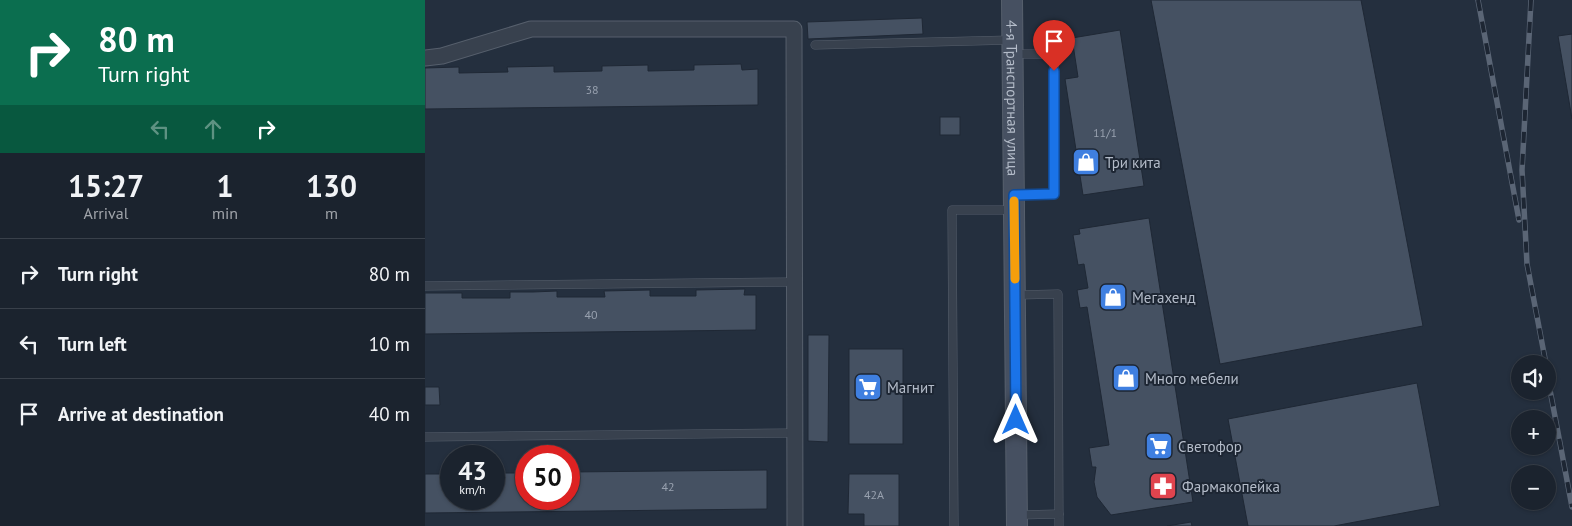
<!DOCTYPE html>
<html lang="en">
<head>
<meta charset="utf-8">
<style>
	body { margin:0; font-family:"PT Sans",sans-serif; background:#282f3a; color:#f1f3f6; height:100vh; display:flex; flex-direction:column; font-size:19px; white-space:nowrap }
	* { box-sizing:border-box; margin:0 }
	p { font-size:16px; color:#a0a4aa }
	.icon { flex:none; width:28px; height:28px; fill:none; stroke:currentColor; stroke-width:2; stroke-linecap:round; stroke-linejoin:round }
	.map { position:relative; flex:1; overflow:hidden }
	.side { display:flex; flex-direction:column; background:#1b232e; width:425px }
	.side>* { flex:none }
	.banner { background:#0b6e4f; color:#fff; overflow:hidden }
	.buttons { position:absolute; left:1086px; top:355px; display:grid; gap:10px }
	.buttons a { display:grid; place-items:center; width:45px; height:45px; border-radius:50%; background:#1b232e; box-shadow:0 1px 4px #0004,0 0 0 1px #39404a; font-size:25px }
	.speed { position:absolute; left:15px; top:445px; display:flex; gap:10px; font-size:25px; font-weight:700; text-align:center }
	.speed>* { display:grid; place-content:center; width:65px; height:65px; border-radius:50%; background:#1b232e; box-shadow:0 1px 4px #0004,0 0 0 1px #39404a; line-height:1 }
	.speed small { font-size:12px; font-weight:400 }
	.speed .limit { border:8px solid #d22; background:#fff; color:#111 }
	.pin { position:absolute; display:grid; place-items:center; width:42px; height:42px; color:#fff; margin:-51px -21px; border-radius:50% 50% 50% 0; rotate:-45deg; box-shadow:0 0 5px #0007 }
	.pin .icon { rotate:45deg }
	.me { position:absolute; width:55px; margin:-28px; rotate:0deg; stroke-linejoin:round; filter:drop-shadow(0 0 4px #0008) }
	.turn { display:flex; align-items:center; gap:18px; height:105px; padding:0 15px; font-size:22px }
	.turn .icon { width:65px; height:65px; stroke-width:2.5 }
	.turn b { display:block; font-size:35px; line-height:42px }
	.lanes { display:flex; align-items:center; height:48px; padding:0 15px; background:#0003; justify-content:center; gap:25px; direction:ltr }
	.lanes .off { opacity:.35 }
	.eta { display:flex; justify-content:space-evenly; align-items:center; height:85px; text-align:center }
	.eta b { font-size:30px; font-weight:700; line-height:35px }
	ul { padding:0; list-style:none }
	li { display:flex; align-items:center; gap:15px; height:70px; padding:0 15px; border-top:1px solid #39404a }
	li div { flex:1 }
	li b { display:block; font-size:19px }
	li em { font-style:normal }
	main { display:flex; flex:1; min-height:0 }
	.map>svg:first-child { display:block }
	.building { fill:#455162; stroke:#1f2835 }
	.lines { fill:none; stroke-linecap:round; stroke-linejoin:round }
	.lane-casing { stroke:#565f6c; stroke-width:9 }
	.street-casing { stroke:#565f6c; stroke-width:17 }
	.secondary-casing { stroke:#565f6c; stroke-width:22 }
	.lane { stroke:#38414e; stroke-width:8 }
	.street { stroke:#38414e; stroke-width:15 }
	.secondary { stroke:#465061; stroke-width:20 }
	.rail-casing { stroke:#5a6575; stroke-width:5.5 }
	.rail { stroke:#1d2633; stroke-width:4; stroke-dasharray:11; stroke-linecap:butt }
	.route-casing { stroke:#114b97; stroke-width:12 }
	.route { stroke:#1a73e8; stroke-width:9 }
	.slow { stroke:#f59e0b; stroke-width:9 }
	.labels { text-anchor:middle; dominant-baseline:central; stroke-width:4; stroke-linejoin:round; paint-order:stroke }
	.number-label { font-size:12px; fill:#98a1af }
	.street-label { font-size:15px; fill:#b4bcc9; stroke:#1d2633 }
	.poi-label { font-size:15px; fill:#b4bcc9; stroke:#1d2633; text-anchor:start }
</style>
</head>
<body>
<main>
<section class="side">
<div class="banner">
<div class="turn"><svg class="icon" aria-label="right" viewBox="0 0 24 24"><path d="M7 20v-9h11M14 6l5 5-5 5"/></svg><div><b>80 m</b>Turn right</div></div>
<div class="lanes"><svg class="icon off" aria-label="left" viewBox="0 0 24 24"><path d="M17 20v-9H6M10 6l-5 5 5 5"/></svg><svg class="icon off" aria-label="ahead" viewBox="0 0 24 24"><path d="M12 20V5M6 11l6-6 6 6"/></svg><svg class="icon" aria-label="right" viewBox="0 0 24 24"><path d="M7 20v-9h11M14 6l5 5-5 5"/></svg></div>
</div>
<div class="eta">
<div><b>15:27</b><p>Arrival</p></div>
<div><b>1</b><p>min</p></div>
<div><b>130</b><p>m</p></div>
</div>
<ul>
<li><svg class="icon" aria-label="right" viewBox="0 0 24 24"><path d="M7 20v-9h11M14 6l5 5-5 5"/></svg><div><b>Turn right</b></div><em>80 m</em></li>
<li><svg class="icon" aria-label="left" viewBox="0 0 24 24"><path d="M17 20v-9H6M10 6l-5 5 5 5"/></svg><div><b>Turn left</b></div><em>10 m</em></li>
<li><svg class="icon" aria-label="arrive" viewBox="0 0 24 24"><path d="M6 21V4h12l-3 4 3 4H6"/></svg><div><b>Arrive at destination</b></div><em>40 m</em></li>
</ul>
</section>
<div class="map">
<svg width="1147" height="526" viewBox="0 0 1147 526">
	<rect width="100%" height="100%" fill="#242f3e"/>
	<!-- building -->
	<g class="building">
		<path d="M726,0H936L998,326L795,364Z"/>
		<path d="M497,18L498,34L383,39L382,22Z"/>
		<path d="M695,30L719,186L658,195L640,79L653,77L647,38Z"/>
		<path d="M1147,34V119L1133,36Z"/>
		<path d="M316,64L317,70L333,69V105L0,109V68L34,67V73L83,72L82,67L129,66V72L177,71V66L223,65V71L269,70V65Z"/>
		<rect x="515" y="117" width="20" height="18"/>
		<path d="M724,218L768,502L686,515L672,497L669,482L671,467H667L664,448L684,445L662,307L655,308L652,290L663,288L659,264L653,265L648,235L655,234L654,229Z"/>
		<path d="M320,289L319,295H331V330L0,334V293H37V298H85V292H108L132,291V297H180L179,291L225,290V296H271V290Z"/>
		<path d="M383,335H404L403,442L383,441Z"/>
		<rect x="424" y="349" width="54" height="95"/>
		<path d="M992,383L1015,506L909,526H823L803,419Z"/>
		<path d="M0,387H14L15,405H0Z"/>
		<path d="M342,470V509L0,513V474H26V499H69V473H101V499H144V472Z"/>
		<path d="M424,474H474V526H439V514H423Z"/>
		<path d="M766,522L767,526H742Z"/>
	</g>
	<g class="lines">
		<!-- lane casing -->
		<g class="lane-casing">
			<g id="lane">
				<path d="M390,45L586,40"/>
				<path d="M589,195L629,194V54H589"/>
				<path d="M0,286L370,282"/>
				<path d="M592,295L633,294L634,526"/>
				<path d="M0,437L370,433"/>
				<path d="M593,515L634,514"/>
				<path d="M529,526L527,210H587"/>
			</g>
		</g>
		<!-- street casing -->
		<g class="street-casing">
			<path id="street" d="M0,58L17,56L106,29H369L370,526"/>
		</g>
		<!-- secondary casing -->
		<g class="secondary-casing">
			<g id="secondary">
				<path id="s1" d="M587,0L592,526"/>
			</g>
		</g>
		<!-- lane -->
		<use href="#lane" class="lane"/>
		<!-- street -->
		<use href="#street" class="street"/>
		<!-- secondary -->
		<use href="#secondary" class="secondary"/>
		<!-- rail casing -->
		<g class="rail-casing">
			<g id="rail">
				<path d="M1053,0L1094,220"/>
				<path d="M1106,0L1097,170L1102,264L1121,364"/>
				<path d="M1122,374L1147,507"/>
			</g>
		</g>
		<!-- rail -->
		<use href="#rail" class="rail"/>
	</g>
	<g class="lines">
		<!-- route casing -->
		<g class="route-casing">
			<path id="route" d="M591,420L589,195L629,194V71"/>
		</g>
		<!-- route -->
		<use href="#route" class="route"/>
		<!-- slow -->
		<path class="slow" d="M589,201L590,279"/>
	</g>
	<!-- icons -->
	<defs>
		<g id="shop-square" transform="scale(1.4375)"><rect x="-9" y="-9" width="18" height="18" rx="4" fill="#3f7fe0" stroke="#1d2633"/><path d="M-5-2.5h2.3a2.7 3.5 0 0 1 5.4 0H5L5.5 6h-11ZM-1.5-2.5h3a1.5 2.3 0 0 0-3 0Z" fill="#fff"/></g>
		<g id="supermarket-square" transform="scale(1.4375)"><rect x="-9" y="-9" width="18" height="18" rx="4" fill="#3f7fe0" stroke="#1d2633"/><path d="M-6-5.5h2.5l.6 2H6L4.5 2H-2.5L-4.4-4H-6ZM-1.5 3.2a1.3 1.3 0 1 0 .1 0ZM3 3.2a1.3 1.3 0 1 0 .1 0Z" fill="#fff"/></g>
		<g id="pharmacy-square" transform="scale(1.4375)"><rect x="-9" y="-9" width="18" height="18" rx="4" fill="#e0444e" stroke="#1d2633"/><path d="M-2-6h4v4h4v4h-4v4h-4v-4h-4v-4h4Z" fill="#fff"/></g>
	</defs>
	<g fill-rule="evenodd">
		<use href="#shop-square" x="661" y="162"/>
		<use href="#shop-square" x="688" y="297"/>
		<use href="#shop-square" x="701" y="378"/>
		<use href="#supermarket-square" x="443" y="387"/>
		<use href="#supermarket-square" x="734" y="446"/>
		<use href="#pharmacy-square" x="738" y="486"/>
	</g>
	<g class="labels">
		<!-- number labels -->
		<g class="number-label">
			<text x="167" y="89">38</text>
			<text x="680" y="132">11/1</text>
			<text x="166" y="314">40</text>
			<text x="243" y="486">42</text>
			<text x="449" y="494">42А</text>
		</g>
		<!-- street labels -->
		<g class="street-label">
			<text stroke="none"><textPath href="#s1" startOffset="98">4-я Транспортная улица</textPath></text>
		</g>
		<!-- poi labels -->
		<g class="poi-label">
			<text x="680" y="162">Три кита</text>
			<text x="707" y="297">Мегахенд</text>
			<text x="720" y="378">Много мебели</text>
			<text x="462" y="387">Магнит</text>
			<text x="753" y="446">Светофор</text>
			<text x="757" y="486">Фармакопейка</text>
		</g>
	</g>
</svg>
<div class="buttons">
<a><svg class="icon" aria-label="sound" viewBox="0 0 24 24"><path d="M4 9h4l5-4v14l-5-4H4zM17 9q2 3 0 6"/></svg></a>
<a>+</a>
<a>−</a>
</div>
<div class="speed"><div>43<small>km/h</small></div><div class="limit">50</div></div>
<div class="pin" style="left:629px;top:71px;background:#d93025"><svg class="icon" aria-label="arrive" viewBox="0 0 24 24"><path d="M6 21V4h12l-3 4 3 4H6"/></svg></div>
<svg class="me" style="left:591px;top:420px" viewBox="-20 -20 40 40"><path d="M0-17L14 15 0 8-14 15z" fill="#1a73e8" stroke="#fff" stroke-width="4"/></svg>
</div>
</main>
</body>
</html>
